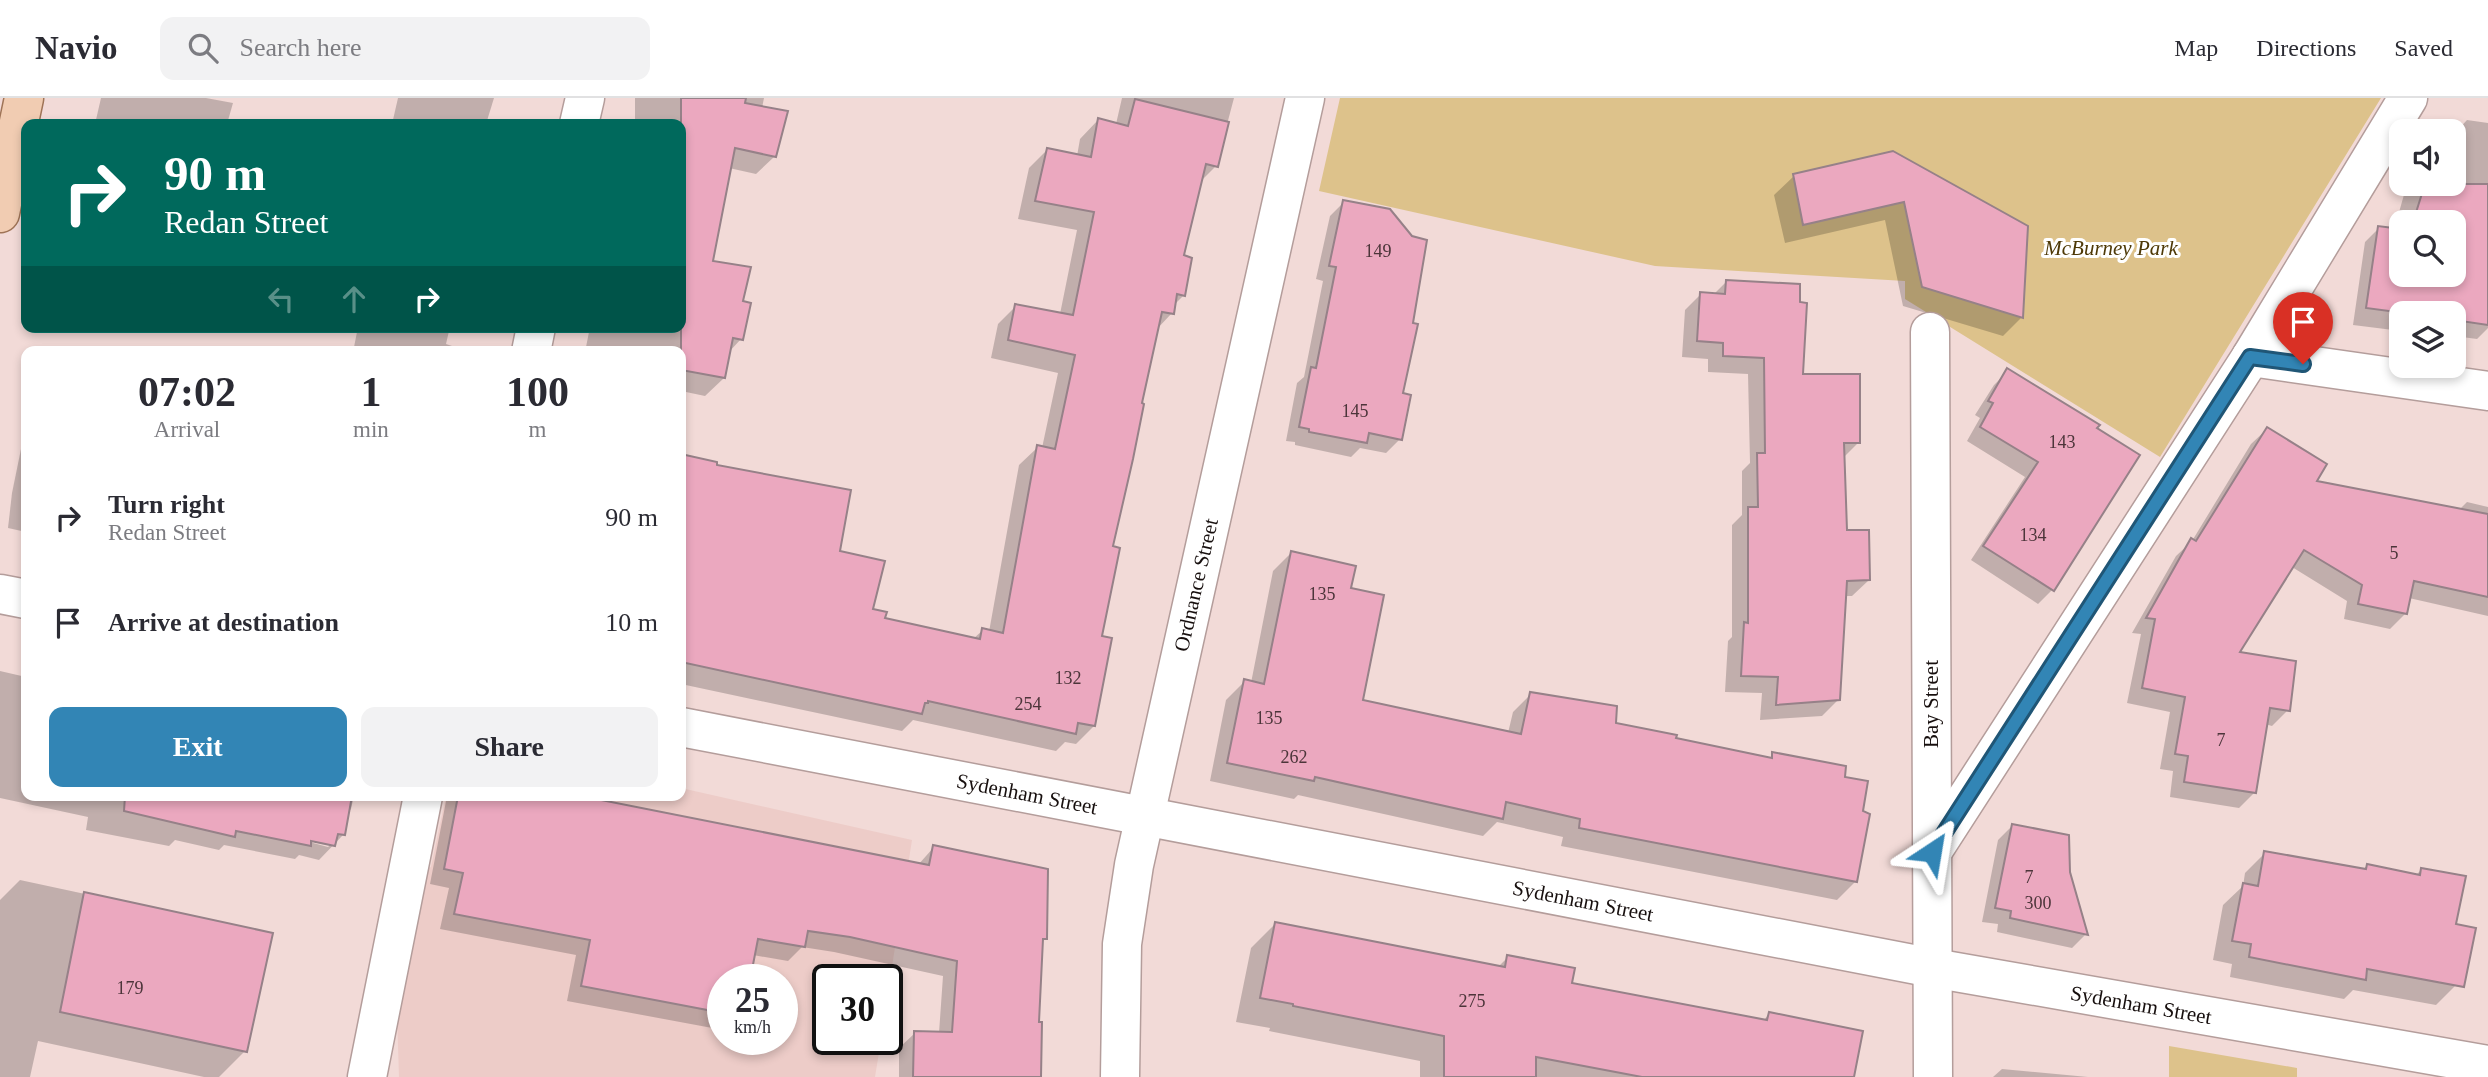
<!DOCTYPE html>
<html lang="en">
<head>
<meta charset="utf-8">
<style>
	body { margin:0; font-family:Georgia,serif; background:#f2f2f3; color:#2b2b33; height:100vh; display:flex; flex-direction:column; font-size:26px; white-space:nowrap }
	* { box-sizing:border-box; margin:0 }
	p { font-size:23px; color:#7c7c81 }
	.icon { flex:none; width:38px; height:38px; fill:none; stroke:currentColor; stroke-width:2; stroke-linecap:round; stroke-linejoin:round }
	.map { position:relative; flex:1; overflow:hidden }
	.details { position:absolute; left:21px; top:248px; width:665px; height:455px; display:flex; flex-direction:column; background:#fff; border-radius:14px; box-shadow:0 4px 10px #0003 }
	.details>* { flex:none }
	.hud { position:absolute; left:21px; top:21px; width:665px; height:214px; border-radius:14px; box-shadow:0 4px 10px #0003; background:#00695c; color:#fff; overflow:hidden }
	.controls { position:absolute; left:2389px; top:21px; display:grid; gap:14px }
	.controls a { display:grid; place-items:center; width:77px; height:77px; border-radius:14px; background:#fff; box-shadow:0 4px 10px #0003; font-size:35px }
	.speed { position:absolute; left:707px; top:866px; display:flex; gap:14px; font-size:35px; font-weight:700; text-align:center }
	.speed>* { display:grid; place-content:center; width:91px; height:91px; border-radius:50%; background:#fff; box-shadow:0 4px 10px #0003; line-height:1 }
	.speed small { font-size:18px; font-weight:400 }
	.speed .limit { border:4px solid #111; border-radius:10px; background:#fff; color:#111 }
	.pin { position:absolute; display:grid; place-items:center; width:60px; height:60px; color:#fff; margin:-72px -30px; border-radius:50% 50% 50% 0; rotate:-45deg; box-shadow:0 0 7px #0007 }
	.pin .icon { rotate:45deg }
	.me { position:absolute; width:77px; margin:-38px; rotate:33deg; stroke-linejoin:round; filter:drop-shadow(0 0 5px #0008) }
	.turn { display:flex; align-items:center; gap:24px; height:147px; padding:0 28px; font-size:32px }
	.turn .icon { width:91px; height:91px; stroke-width:2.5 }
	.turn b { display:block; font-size:49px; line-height:60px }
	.lanes { display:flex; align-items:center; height:66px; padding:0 28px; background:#0003; justify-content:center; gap:35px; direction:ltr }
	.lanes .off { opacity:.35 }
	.eta { display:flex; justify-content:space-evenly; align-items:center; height:119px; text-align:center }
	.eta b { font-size:42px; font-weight:700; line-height:49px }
	.primary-button { display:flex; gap:14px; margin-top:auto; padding:14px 28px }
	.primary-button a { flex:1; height:80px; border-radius:14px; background:#3285b5; color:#fff; font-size:28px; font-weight:700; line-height:80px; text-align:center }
	.primary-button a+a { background:#f2f2f3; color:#2b2b33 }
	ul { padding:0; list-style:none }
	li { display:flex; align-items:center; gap:21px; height:105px; padding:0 28px }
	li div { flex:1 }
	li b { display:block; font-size:26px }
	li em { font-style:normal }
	header { display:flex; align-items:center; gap:42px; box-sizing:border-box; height:98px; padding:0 35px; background:#fff; border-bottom:2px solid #e1e1e2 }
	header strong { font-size:33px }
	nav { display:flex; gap:38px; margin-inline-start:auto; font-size:24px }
	.search { width:490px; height:63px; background:#f2f2f3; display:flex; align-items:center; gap:18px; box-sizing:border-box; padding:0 24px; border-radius:14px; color:#7c7c81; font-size:26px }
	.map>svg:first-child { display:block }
	.built { fill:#edccc8; fill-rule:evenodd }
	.park { fill:#ddc28b }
	.shadow { fill:#0003; fill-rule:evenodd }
	.building { fill:#eba8bf; stroke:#968188; stroke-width:2 }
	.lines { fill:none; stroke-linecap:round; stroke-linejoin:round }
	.minor-casing { stroke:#b49d9b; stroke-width:41 }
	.major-casing { stroke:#9f7457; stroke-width:41 }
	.minor { stroke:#fff; stroke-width:38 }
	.major { stroke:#f1ccb2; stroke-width:38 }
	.route-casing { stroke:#205676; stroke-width:18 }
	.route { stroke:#3285b5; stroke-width:12 }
	.labels { text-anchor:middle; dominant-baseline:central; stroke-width:6; stroke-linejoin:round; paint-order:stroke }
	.number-label { font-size:18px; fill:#4c353a }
	.park-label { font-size:21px; font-style:italic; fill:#4e3907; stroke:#fff }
	.street-label { font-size:21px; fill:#170f0e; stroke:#fff }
</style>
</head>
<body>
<header>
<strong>Navio</strong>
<div class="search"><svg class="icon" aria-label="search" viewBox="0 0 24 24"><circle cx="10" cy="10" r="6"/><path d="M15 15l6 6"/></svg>Search here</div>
<nav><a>Map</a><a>Directions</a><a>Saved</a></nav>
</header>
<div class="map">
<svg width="2488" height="979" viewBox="0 0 2488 979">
	<rect width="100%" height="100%" fill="#f2dad7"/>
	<!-- built -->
	<path class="built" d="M681,690L912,742L887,900V882H828V942H881L875,979H399L396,886L417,776L431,769L446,698H681ZM723,882H782V942H723Z"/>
	<!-- park -->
	<g class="park">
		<path d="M1340,0H2381L2160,359L1905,201V183L1655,168L1319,93Z"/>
		<path d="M2169,948L2297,970V979H2169Z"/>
	</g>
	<!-- shadow -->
	<g class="shadow">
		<path d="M101,0H206L233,5L227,26H95Z"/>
		<path d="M398,0H494L486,26H392Z"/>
		<path d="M635,0H764L762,10L775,58L756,76L729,70L711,165L741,204V241L729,254L724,280L705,298L686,294L681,322V254H585L590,229H681V26H635Z"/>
		<path d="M1122,0H1234L1216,68L1200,84L1182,158L1184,197L1174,207L1172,215L1156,232L1111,450L1099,539L1094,628L1076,646L1065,644L1056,653L913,622L902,633L681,586V358L715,365V368L838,454L871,512L883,521L973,541L983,532L989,534L1019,367L1038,349L1042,350L1058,275L991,260L998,226L1016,208L1060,216L1077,132L1018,121L1029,70L1047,52L1077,58L1080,41L1098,22L1116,26Z"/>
		<path d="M2467,22L2488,25V230L2477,241L2454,238V215H2401V233L2353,227L2365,144L2379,130L2394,132L2407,86H2454V36ZM2401,124H2454V177H2401Z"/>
		<path d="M1895,56L2022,219L2003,238L1903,208L1885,122L1785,145L1774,97L1794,78Z"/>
		<path d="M1344,104L1401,297L1400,341L1386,355L1360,350L1351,359L1295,347V344L1286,343L1297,285L1304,279L1323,183L1316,181L1330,118Z"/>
		<path d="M1726,184L1801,278L1859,344L1843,360L1846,434L1869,482L1852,498H1844L1839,601L1822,618L1760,622L1762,595L1725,594L1728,543L1732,539V427L1742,417V373L1750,365L1748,276L1708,274V261L1682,259L1685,212L1701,196L1713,197Z"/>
		<path d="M358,229H445V232L449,233L446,246L452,248L451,254H353Z"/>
		<path d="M2008,273L2097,327L2052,492L2038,506L1971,462L2025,379L1967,343L1980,320L1975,317L1994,287Z"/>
		<path d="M2267,331L2314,384L2459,412L2467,404L2488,409V518L2409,500L2406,515L2390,531L2344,521L2347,503L2292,469L2237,555L2288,612L2272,628L2265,626L2254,695L2239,710L2170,699L2173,673L2160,671L2170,614L2127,605L2141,536L2132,535L2176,458L2192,443L2251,346Z"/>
		<path d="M26,346V434L8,430L12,395L21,351Z"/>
		<path d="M1291,455L1349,491L1361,603L1508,635L1513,614L1531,596L1614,627L1769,661L1773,656L1843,680L1861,713L1868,717L1855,784L1837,802L1561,748L1563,739L1497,724L1483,738L1298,697L1294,701L1210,683L1226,602L1245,583L1251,585L1273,473Z"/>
		<path d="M0,573L26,579V698H354L351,711L347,715L343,737L319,762L299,757L295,761L224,747L219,752L175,742L169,748L86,732L88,719L0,700ZM303,739L331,746L328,749L302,742Z"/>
		<path d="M447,698H571L918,767L934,749L1045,841L1041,845L1037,926L1039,979H899V950L915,935H939L943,878L834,854L802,849L788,863L753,857L748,882H723V932L567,903L576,857L440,831L449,790L430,786Z"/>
		<path d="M2012,728L2069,775L2086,836L2072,850L1997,834L1998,826L1982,824L1998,742Z"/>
		<path d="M2265,755L2363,772L2367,768L2415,778L2422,771L2454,827L2456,887L2436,907L2353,892L2344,901L2230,879L2232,866L2213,862L2223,807L2243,788L2245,775Z"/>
		<path d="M20,782L271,836L245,953L219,979H204L38,943L30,979H0V802Z"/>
		<path d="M1275,826L1498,869L1508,859L1570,886L1763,923L1769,916L1853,979H1420V963L1269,933L1270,930L1236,924L1251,850Z"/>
		<path d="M2002,971L2088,979H1993Z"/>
	</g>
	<!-- building -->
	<g class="building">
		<path d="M681,0H746L745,5L788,13L776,59L735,50L713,163L751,169L743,203L751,205L743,242L733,240L725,280L681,272Z"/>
		<path d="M1135,1L1229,24L1218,69L1206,66L1184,157L1192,160L1185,198L1177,196L1174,216L1162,214L1142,305L1144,306L1133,361L1113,448L1120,450L1102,538L1112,540L1095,628L1078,625L1076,636L928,603V605H925L922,616L681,564V356L717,364V367L851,392L840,453L885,463L873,511L887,514L885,520L980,541L982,530L1003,535L1037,347L1055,351L1075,257L1008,242L1015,206L1073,217L1094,114L1035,103L1047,50L1091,59L1098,20L1128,28Z"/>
		<path d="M1893,53L2028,128L2023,220L1922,189L1904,104L1803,127L1793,76Z"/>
		<path d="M2425,86H2488V227L2454,222V215H2404L2366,210L2378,128L2401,131V177H2454V124H2413Z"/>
		<path d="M1343,102L1390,111L1412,138L1427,142L1413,225L1418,226L1403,295L1411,297L1402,342L1369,335L1367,345L1309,334V331L1299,329L1311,269L1316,270L1336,169L1329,168Z"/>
		<path d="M1726,182L1800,186V204L1807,205L1803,276H1860V345H1844L1847,432H1869L1870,482L1847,483L1840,602L1776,607L1778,579L1741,578L1744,524L1748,525V409H1758L1757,355H1765L1764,260L1723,258V245L1697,243L1700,194L1725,196Z"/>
		<path d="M2007,270L2100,327L2097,330L2140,357L2054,493L1983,448L2038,364L1980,329L1993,305L1988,303Z"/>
		<path d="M2267,329L2327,366L2317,383L2488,416V499L2414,483L2407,516L2358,506L2362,487L2304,452L2240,554L2296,563L2290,613L2270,610L2256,695L2184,684L2188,658L2175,656L2185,599L2142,590L2155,521L2146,520L2191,440L2196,443Z"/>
		<path d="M1291,453L1356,468L1351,490L1384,497L1363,602L1521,636L1530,594L1617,608L1616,625L1677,637L1676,640L1772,660V654L1846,668L1845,679L1868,683L1863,713L1870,716L1857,784L1579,730L1580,721L1506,704L1503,721L1315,679L1314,683L1227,665L1244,581L1264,586Z"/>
		<path d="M125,698H352L345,737L338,736L335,748L311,743V748L236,733L235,739L124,713Z"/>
		<path d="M458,698H581L929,767L933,747L1048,771L1047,841H1043L1039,924H1042L1041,979H913L914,933L952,934L957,863L850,839L808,833L805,849L758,841L750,882H723V915L581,888L590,842L454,816L463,775L444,771Z"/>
		<path d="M2012,726L2069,737L2070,774L2088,837L2010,820L2011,813L1995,810Z"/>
		<path d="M2264,753L2366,771L2367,766L2420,777L2421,770L2466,778L2456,826L2476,830L2464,889L2367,871L2366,882L2249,859L2251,846L2232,843L2243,785L2258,788Z"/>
		<path d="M84,794L273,835L247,954L60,914Z"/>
		<path d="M1275,824L1505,869L1507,857L1575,870L1572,885L1767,922L1769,914L1863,933L1854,979H1642L1536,959V979H1444V938L1293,908V906L1260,900Z"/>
	</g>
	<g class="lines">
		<!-- minor casing -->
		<g class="minor-casing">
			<g id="minor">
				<path d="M579,26L585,0"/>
				<path d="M1930,234L1933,979"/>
				<path d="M531,254L536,229"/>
				<path d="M2251,259L2488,293"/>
				<path d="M0,496L26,501"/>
				<path d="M681,629L1933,870L2488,967"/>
				<path d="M1932,754L2251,259L2408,0"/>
				<path d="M367,979L423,698"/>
				<path d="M1120,979L1122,846L1134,767L1305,0"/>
			</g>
		</g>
		<!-- major casing -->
		<g class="major-casing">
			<path id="major" d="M0,115L24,0"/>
		</g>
		<!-- minor -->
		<use href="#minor" class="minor"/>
		<!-- major -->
		<use href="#major" class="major"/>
	</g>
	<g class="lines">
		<!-- route casing -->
		<g class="route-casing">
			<path id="route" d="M1932,754L2250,259L2303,266"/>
		</g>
		<!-- route -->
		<use href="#route" class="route"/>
	</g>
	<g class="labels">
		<!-- number labels -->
		<g class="number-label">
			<text x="1378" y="153">149</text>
			<text x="1355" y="313">145</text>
			<text x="2062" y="344">143</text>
			<text x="2033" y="437">134</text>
			<text x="2394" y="455">5</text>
			<text x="1322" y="496">135</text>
			<text x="1068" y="580">132</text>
			<text x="1028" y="606">254</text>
			<text x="1269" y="620">135</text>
			<text x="2221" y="642">7</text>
			<text x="1294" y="659">262</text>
			<text x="2029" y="779">7</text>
			<text x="2038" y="805">300</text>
			<text x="130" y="890">179</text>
			<text x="1472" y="903">275</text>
		</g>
		<!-- park labels -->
		<g class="park-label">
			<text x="2111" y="150">McBurney Park</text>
		</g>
		<!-- street labels -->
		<g class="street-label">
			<text transform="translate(1196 487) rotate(-77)">Ordnance Street</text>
			<text transform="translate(1931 606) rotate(-90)">Bay Street</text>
			<text transform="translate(1027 696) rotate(11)">Sydenham Street</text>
			<text transform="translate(1583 803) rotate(11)">Sydenham Street</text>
			<text transform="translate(2141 907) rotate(10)">Sydenham Street</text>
		</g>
	</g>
</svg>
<div class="controls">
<a><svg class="icon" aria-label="sound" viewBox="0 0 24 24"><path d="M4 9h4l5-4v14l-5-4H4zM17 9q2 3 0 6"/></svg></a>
<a><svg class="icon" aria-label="search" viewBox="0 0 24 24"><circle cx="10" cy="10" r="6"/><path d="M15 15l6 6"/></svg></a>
<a><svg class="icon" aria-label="layers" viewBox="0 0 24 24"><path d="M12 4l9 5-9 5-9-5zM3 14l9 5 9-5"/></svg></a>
</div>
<div class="speed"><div>25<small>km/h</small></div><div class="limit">30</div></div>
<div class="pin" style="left:2303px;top:266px;background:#d93025"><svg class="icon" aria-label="arrive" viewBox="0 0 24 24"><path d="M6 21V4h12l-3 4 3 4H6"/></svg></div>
<svg class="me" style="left:1932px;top:754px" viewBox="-20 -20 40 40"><path d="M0-17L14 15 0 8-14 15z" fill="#3285b5" stroke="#fff" stroke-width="4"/></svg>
<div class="hud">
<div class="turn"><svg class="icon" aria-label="right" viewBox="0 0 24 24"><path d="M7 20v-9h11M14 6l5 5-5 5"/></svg><div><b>90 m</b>Redan Street</div></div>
<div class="lanes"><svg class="icon off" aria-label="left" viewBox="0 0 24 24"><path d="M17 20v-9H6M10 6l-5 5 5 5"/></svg><svg class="icon off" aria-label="ahead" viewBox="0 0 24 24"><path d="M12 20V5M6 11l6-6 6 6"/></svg><svg class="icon" aria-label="right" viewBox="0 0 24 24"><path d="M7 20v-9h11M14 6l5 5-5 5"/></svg></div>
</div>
<section class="details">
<div class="eta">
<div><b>07:02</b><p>Arrival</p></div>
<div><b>1</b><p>min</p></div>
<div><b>100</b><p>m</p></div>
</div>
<ul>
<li><svg class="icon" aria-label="right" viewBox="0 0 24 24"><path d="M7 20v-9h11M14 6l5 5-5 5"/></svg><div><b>Turn right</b><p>Redan Street</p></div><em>90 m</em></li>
<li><svg class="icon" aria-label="arrive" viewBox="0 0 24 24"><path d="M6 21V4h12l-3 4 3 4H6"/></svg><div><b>Arrive at destination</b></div><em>10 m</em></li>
</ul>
<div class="primary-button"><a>Exit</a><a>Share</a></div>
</section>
</div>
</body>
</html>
